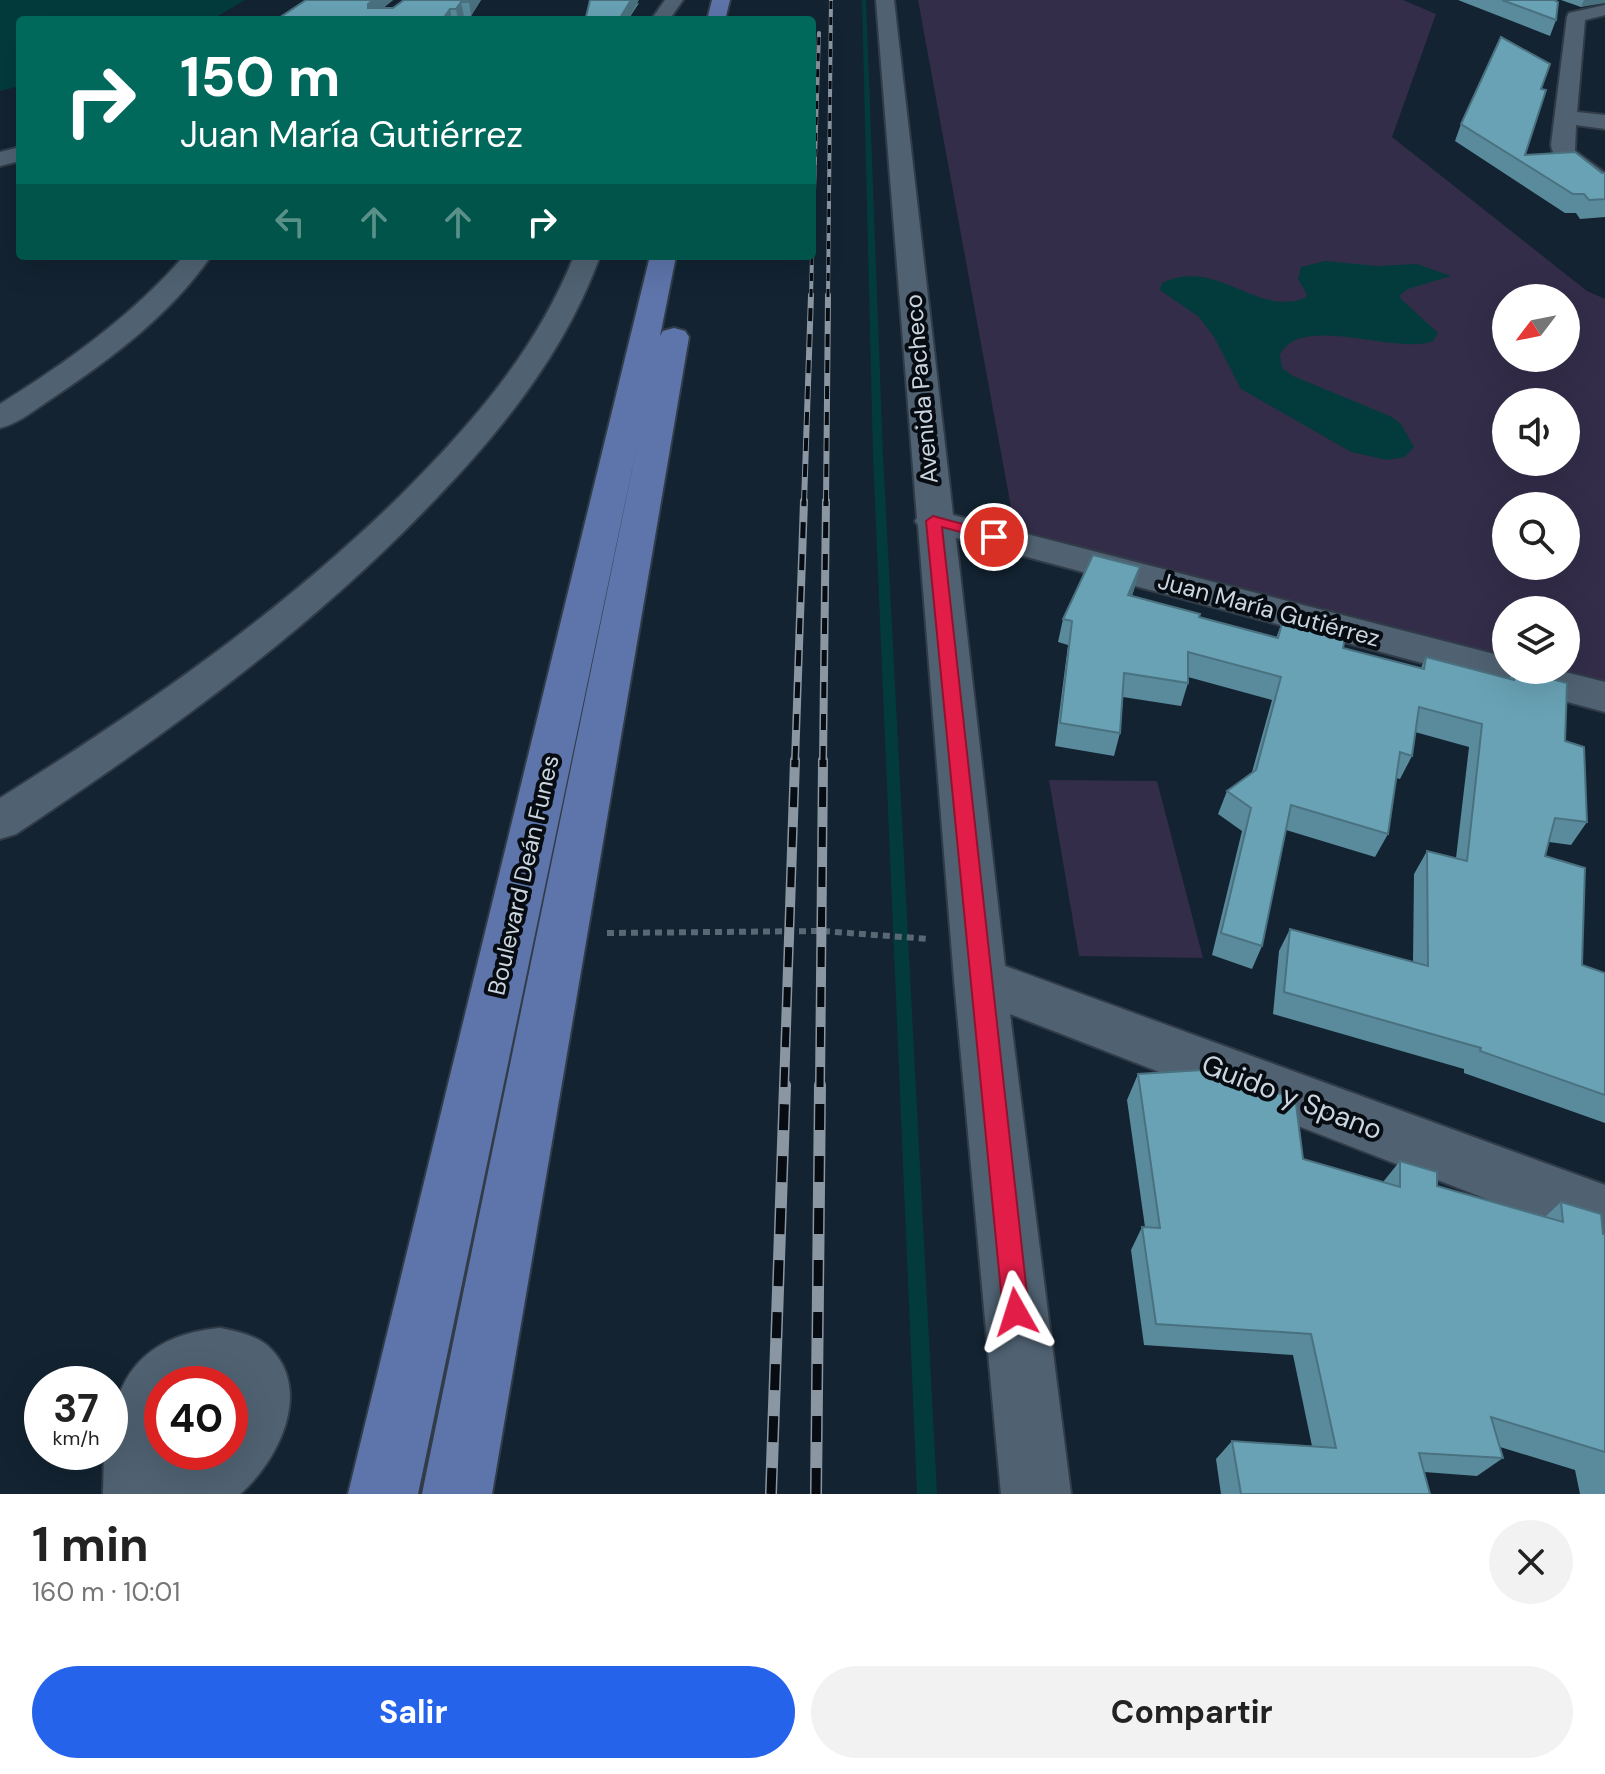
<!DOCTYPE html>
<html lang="es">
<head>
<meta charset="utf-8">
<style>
	body { margin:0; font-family:"DM Sans",sans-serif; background:#f2f2f2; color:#222; height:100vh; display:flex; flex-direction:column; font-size:30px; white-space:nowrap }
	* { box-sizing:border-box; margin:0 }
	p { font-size:26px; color:#767676 }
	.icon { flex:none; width:44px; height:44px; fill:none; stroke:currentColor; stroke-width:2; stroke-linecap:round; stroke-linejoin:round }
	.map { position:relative; height:1494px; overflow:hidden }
	.drawer { display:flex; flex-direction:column; background:#fff; flex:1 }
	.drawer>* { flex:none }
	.top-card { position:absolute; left:16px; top:16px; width:800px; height:244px; border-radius:8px; box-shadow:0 8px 32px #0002; background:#00695c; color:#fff; overflow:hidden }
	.needle { width:52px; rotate:238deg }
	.fabs { position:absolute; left:1492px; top:284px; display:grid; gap:16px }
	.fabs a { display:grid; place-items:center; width:88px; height:88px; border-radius:50%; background:#fff; box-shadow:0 8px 32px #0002; font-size:40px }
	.speed { position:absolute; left:24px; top:1366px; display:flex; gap:16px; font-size:40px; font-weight:700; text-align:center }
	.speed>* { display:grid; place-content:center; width:104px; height:104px; border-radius:50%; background:#fff; box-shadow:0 8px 32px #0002; line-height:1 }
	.speed small { font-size:20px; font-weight:400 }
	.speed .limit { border:12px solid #d22; background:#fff; color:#111 }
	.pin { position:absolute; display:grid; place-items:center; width:68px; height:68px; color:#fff; margin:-34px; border:4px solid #fff; border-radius:50%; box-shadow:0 2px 8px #0007 }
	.me { position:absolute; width:88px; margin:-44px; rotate:354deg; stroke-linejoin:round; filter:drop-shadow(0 0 6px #0008) }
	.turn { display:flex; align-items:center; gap:28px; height:168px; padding:0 32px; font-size:36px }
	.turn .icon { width:104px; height:104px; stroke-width:2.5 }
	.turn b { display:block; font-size:56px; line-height:68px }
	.lanes { display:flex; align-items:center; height:76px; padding:0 32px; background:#0003; justify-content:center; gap:40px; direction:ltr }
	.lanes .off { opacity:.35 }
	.round { display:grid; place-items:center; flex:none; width:84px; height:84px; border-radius:42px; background:#f2f2f2 }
	.summary { display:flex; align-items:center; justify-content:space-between; height:136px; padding:0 32px }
	h1 { font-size:48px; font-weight:700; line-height:60px }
	.button { display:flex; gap:16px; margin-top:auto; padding:16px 32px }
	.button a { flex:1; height:92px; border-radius:48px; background:#2563eb; color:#fff; font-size:32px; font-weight:700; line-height:92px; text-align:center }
	.button a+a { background:#f2f2f2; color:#222 }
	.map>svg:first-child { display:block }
	.green { fill:#332d4a; fill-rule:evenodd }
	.water { fill:#033b3d }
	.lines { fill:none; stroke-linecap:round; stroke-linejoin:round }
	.stream { fill:#033b3d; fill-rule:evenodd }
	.minor-casing { stroke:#313c48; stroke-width:4 }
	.major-casing { stroke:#313c48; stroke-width:4 }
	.path { stroke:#5a6874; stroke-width:6; stroke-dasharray:7 5; stroke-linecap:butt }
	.minor { fill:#506272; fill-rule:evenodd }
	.major { fill:#5e75ab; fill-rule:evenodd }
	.rail-far4-casing { stroke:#8a96a2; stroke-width:4 }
	.rail-far3-casing { stroke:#8a96a2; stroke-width:6 }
	.rail-far2-casing { stroke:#8a96a2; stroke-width:8 }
	.rail-far1-casing { stroke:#8a96a2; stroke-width:10 }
	.rail-casing { stroke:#8a96a2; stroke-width:12 }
	.rail-far4 { stroke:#060c12; stroke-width:3; stroke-dasharray:8; stroke-linecap:butt }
	.rail-far3 { stroke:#060c12; stroke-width:4; stroke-dasharray:13; stroke-linecap:butt }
	.rail-far2 { stroke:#060c12; stroke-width:5; stroke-dasharray:16; stroke-linecap:butt }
	.rail-far1 { stroke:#060c12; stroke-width:7; stroke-dasharray:20; stroke-linecap:butt }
	.rail { stroke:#060c12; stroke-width:9; stroke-dasharray:26; stroke-linecap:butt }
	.wall { fill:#5a8b9c }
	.shaded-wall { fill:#4a717f }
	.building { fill:#69a2b5; stroke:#4a717f; stroke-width:2 }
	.route { fill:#e11d48; stroke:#92132f; stroke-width:2 }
	.labels { text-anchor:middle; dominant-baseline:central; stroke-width:8; stroke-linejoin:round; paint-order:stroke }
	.street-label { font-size:24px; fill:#cbd5df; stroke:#060c12 }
	.near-street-label { font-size:28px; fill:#cbd5df; stroke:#060c12 }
</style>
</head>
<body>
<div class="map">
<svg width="1605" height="1494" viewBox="0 0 1605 1494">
	<rect width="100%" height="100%" fill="#132331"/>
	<!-- green -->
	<g class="green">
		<path d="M918,0H1403L1436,14L1392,137L1587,291L1605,299V684L1551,670H1566V610H1506V658L1015,529ZM1506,298H1566V358H1506ZM1506,402H1566V462H1506ZM1506,506H1566V566H1506Z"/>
		<path d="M1049,780L1157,781L1203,958L1079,956Z"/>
	</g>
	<!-- water -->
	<g class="water">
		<path d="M0,0H245L211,20H20V86L0,91Z"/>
		<path d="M1325,261L1377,266L1417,264L1451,276L1408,289L1401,294L1400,298L1438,333L1433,341C1396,356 1300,312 1280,355L1282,368L1293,376L1390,416L1401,424L1414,447L1405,457L1387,460L1351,452L1241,389L1214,337L1199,317L1160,290L1162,283C1218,257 1255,317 1305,298L1307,294L1298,279L1301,267Z"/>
	</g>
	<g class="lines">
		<!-- stream -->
		<path class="stream" d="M862,0H866L883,455L937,1494H917L873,455Z"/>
		<!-- minor casing -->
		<g class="minor-casing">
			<g id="minor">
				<path d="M665,0H683L669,20H651Z"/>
				<path d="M876,0H894L953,515L1506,657V670H1557L1605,682V712L956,538L1005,966L1605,1185V1245L1010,1014L1071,1494H1001L954,979L918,525L915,521L917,518Z"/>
				<path d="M1605,5V15L1585,20L1577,112L1605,115V129L1576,125L1575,151L1605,173V191C1587,187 1553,164 1551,145L1567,17L1569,13Z"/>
				<path d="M20,147V161L0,166V152Z"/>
				<path d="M184,256H211C171,314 112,358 54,397C37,408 20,423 0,428V404C67,362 132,316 184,256Z"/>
				<path d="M574,256H600C564,355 499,434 426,509C304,635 162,737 16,834L0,839V798C142,709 281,613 401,495C472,424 536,351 574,256Z"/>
				<path d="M220,1328C236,1331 259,1336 271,1349C313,1392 277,1462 240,1494H103L104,1452H110C110,1378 144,1335 220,1328ZM162,1384H230V1452H183L173,1460V1452H162Z"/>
			</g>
		</g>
		<!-- major casing -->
		<g class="major-casing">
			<g id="major">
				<path d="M712,0H730L725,20H707Z"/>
				<path d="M650,256H676L660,336L663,331L674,328L685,331L689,337L492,1494H422L638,441L418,1494H348Z"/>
			</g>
		</g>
		<!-- path -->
		<path class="path" d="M607,933L822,931L929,939"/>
		<!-- minor -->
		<use href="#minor" class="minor"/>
		<!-- major -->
		<use href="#major" class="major"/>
		<!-- rail-far4 casing -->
		<g class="rail-far4-casing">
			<g id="rail-far4">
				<path d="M812,253L819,33"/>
				<path d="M811,297L812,256"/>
				<path d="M828,297L831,0"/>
			</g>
		</g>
		<!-- rail-far3 casing -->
		<g class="rail-far3-casing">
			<g id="rail-far3">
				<path d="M804,503L811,295"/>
				<path d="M826,503L828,295"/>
			</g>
		</g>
		<!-- rail-far2 casing -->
		<g class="rail-far2-casing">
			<g id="rail-far2">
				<path d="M795,762L804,501"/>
				<path d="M823,762L826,501"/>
			</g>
		</g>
		<!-- rail-far1 casing -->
		<g class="rail-far1-casing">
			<g id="rail-far1">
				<path d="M784,1087L795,760"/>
				<path d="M820,1087L823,760"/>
			</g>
		</g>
		<!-- rail casing -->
		<g class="rail-casing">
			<g id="rail">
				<path d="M771,1494L785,1085"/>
				<path d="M816,1494L820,1085"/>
			</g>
		</g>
		<!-- rail-far4 -->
		<use href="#rail-far4" class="rail-far4"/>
		<!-- rail-far3 -->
		<use href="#rail-far3" class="rail-far3"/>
		<!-- rail-far2 -->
		<use href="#rail-far2" class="rail-far2"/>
		<!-- rail-far1 -->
		<use href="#rail-far1" class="rail-far1"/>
		<!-- rail -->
		<use href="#rail" class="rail"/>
	</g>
	<!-- wall -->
	<g class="wall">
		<path d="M306,0H393L383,8H393L481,0L471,16H464L461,20H279V18Z"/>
		<path d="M1458,0H1554L1556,20L1550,36Z"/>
		<path d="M1561,0H1605L1581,7Z"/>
		<path d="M639,3L628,20H586V17Z"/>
		<path d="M1541,89L1525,155L1605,173V217L1580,219L1576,213H1565L1455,141L1461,124Z"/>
		<path d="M1140,567L1132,596L1199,617L1276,638L1283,620L1343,648L1421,668L1426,657L1509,679L1514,670L1565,741L1587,822L1571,845L1549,842L1545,856L1582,965L1605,973V1123L1464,1073V1069L1273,1014L1279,951L1290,929L1413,962L1414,874L1427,851L1456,858L1469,747L1415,732L1412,756L1400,779L1396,778L1388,834L1375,857L1286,830L1262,946L1252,969L1212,955L1242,831L1218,814L1227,791L1252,772L1272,700L1188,677V683L1181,706L1123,697L1120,733L1114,756L1055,746L1068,645L1058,642L1063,619Z"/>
		<path d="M1138,1074L1303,1159L1383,1182L1400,1161L1437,1186L1545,1217L1561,1202L1605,1234V1494H1580L1575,1470L1500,1447L1503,1458L1477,1476L1424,1472L1430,1494H1221L1216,1459L1232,1441L1312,1446L1293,1355L1144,1345L1131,1250L1142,1227H1145L1127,1100Z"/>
	</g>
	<!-- shaded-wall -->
	<g class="shaded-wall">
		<path d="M373,0H393L371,18L368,8V4Z"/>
		<path d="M470,0H481L471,16L469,2Z"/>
		<path d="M631,0H639L628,20H620V18Z"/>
		<path d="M1584,0H1605V3L1581,7Z"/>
		<path d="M461,2L464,16L461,20H458L456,9Z"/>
		<path d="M450,9L452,20H442Z"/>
		<path d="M1140,567L1134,590L1123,618L1128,595Z"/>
	</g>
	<!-- building -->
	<g class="building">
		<path d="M306,0H373L368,4V8H393L404,0H470L469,2H461L456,9H450L442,20H293L279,18Z"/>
		<path d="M590,0H631L620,18L586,17Z"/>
		<path d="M1502,0H1554L1558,2L1556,20Z"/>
		<path d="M1501,37L1550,64L1541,89L1546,90L1525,155L1575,152L1602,173H1605V199L1589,200L1584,194H1573L1461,124Z"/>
		<path d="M1093,555L1140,567L1128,595L1200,614L1199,617L1278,638L1283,620L1345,637L1343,648L1424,669L1426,657L1514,680L1515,670H1516L1567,683L1565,741L1584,747L1587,822L1555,818L1545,856L1585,868L1582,965L1605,973V1095L1480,1051L1481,1048L1284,992L1290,929L1428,966L1427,851L1467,861L1482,724L1419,707L1412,756L1400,752L1388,834L1291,805L1262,946L1221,933L1251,808L1227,791L1256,770L1281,677L1188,652V683L1124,673L1120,733L1060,723L1072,621L1063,619Z"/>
		<path d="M1203,1070L1254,1090L1295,1096L1303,1159L1400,1187V1161L1437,1172V1186L1563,1222L1561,1202L1601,1214L1603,1234H1605V1452L1491,1417L1503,1458L1419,1453L1430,1494H1241L1232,1441L1336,1448L1311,1334L1156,1324L1142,1227L1160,1228L1138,1074Z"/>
	</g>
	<!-- route -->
	<path class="route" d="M933,516L1000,534L1002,537L994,541L942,527L1029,1312L1025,1322L1016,1325L1006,1322L1003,1312L926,521Z"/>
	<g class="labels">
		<!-- street labels -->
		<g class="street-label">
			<text transform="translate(921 389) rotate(-95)">Avenida Pacheco</text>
			<text transform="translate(1269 609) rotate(15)">Juan María Gutiérrez</text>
			<text transform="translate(523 875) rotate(-77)">Boulevard Deán Funes</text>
		</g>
		<!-- near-street labels -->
		<g class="near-street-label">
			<text transform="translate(1292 1097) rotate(21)">Guido y Spano</text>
		</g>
	</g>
</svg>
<div class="fabs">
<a><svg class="needle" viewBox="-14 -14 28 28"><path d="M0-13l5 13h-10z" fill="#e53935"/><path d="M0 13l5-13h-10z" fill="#767676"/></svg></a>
<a><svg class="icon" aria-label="sound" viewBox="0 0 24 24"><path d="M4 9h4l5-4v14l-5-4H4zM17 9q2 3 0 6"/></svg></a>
<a><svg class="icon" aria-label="search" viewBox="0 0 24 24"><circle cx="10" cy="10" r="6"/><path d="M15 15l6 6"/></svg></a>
<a><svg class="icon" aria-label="layers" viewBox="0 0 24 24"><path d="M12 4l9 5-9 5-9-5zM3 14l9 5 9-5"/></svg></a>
</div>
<div class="speed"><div>37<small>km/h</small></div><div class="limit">40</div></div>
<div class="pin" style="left:994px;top:537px;background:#d93025"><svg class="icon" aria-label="arrive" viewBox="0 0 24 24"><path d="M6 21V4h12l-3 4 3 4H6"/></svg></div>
<svg class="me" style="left:1016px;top:1312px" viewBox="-20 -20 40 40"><path d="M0-17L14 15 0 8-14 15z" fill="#e11d48" stroke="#fff" stroke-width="4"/></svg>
<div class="top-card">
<div class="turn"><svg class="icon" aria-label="right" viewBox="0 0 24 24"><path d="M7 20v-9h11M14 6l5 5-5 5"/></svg><div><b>150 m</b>Juan María Gutiérrez</div></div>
<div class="lanes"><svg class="icon off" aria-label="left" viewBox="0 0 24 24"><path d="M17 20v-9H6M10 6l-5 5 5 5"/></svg><svg class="icon off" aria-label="ahead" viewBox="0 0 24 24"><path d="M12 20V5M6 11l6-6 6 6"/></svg><svg class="icon off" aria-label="ahead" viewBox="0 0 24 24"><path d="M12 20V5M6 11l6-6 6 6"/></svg><svg class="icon" aria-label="right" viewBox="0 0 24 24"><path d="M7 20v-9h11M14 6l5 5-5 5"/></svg></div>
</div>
</div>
<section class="drawer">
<div class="summary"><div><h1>1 min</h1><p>160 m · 10:01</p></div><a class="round"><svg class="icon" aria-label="close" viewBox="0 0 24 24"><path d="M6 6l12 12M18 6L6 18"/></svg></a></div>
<div class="button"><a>Salir</a><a>Compartir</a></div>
</section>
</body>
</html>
